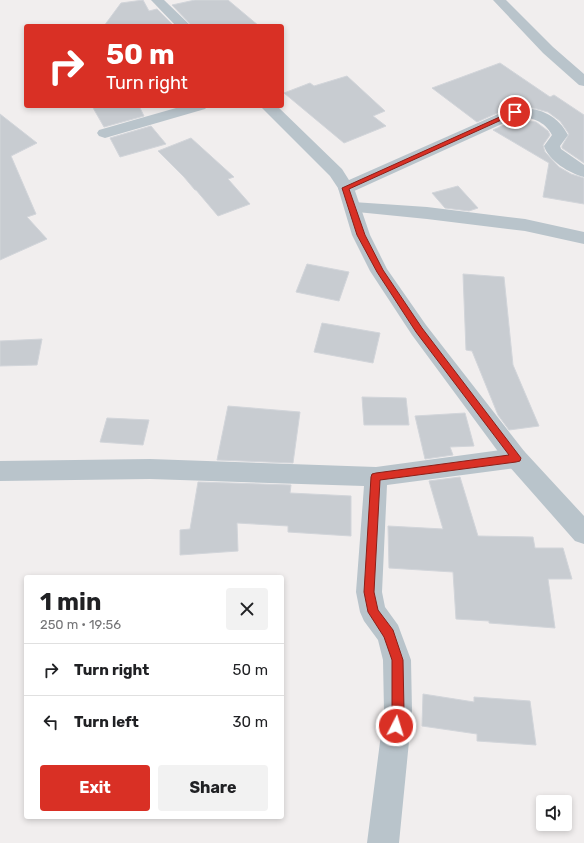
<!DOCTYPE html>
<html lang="en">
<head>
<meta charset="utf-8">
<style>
	body { margin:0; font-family:Rubik,sans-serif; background:#f2f2f2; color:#202124; height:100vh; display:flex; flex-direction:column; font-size:15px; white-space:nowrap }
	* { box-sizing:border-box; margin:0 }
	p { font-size:13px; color:#757577 }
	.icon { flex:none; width:22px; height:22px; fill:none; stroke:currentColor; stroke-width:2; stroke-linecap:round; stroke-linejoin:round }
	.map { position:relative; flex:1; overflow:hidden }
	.sheet { position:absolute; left:24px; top:575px; width:260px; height:244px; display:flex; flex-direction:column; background:#fff; border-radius:4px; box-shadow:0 2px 6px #0003 }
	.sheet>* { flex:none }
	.banner { position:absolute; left:24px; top:24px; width:260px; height:84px; border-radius:4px; box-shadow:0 2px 6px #0003; background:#d93025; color:#fff; overflow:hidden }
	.fabs { position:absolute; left:536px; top:795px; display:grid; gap:8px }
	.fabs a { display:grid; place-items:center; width:36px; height:36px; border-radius:4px; background:#fff; box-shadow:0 2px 6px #0003; font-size:20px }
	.pin { position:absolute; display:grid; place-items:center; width:34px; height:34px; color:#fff; margin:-17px; border:2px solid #fff; border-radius:50%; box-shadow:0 1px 4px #0007 }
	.me { position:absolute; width:44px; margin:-22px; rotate:5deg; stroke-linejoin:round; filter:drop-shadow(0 0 3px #0008) }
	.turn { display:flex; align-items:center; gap:14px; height:84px; padding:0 16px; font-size:18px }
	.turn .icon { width:52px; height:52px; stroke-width:2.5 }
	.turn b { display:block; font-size:28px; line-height:34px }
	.round { display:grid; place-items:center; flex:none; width:42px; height:42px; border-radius:4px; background:#f2f2f2 }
	.headline { display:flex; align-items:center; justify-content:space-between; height:68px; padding:0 16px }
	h1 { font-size:24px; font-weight:700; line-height:30px }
	.cta { display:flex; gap:8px; margin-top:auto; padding:8px 16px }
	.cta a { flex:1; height:46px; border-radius:4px; background:#d93025; color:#fff; font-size:16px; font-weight:700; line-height:46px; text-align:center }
	.cta a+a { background:#f2f2f2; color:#202124 }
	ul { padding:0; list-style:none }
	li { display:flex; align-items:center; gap:12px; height:52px; padding:0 16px; border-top:1px solid #e0e0e0 }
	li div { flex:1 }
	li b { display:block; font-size:15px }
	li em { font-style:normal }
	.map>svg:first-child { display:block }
	.building { fill:#c8ccd1; stroke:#d2d5da }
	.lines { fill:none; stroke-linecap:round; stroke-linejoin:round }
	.minor { fill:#b9c4cb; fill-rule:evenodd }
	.tertiary { fill:#b9c4cb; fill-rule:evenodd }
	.route { fill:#d93025; stroke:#8d1f18 }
</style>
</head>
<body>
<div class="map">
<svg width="584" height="843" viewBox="0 0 584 843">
	<rect width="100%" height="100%" fill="#f1eeee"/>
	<!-- building -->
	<g class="building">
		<path d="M143,0L149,11L157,9L174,26H104L121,3Z"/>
		<path d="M195,0H228L259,26H192L172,5Z"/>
		<path d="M500,63L550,97L554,95L584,115V163L562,148V146L569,134L560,121L548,112L533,108L517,107L504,110L477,122L432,88Z"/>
		<path d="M347,76L385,111L373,116L386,126L344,143L284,93L310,83L314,86Z"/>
		<path d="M92,106H139L144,116L104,127Z"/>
		<path d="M0,114L37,143L11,156L36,214L27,217L47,239L0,260Z"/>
		<path d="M517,119L536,122L548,131L550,135L543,145L545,152L559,167L571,174L584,178V204L543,197L549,163L493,130Z"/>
		<path d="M151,126L166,144L120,157L110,138Z"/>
		<path d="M191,138L234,177L228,179L250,204L218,216L196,190H195L184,177L158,151Z"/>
		<path d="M458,186L478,208L469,211L445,208L432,193Z"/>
		<path d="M307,264L349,272L339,301L296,292Z"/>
		<path d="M463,274L504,277L513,365L539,426L509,430L498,415L472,351L466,350Z"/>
		<path d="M322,323L380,333L373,363L314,352Z"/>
		<path d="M42,339L37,365L0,366V341Z"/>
		<path d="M362,397L406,398L409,425H364Z"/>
		<path d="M228,406L300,412L293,463L217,460Z"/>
		<path d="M465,413L474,446L450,447L453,455L425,459L415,416Z"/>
		<path d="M107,418L149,420L143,445L100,442Z"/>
		<path d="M460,477L478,536L533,537L535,548H563L572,579H548L555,628L489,623V621L456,619L453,572L389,568L388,526L443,529L429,481Z"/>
		<path d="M198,482L291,485L290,493L351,496V536L288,532V526L237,523L238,551L180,555V530L190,529Z"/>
		<path d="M423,694L474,702V697L530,701L536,745L477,741V734L422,726Z"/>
	</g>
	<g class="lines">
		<!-- minor -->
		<g class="minor">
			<path d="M493,0H506L553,47L584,74V86L579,85L543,53Z"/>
			<path d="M183,106H208L205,109L105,138L99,136L97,133L99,130Z"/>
			<path d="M517,108C539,107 558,115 568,135L560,146L561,149L584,165V177C569,173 549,161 544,146L552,135C545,121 531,117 517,117L352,192L346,193L340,192L338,188L340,184L505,111Z"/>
			<path d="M353,202L427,207L525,219L584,232V244L525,231L427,219L347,211L344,207L347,203Z"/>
			<path d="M516,448L524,451L527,458L524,465L516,468L387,485L382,592L385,607L398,625L411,660L412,711L399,843H367L384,711L383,660L378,640L364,621L360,612L356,592L364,486L150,479L0,481V461L150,459L376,467Z"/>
		</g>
		<!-- tertiary -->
		<g class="tertiary">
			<path d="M151,0H164L191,26H176Z"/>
			<path d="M260,106H277L342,169L354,188L370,235L387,269L426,325L524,451L584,516V544L575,541L508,465L412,335L370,271L352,235L338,188L330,176Z"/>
		</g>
	</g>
	<!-- route -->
	<path class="route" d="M513,111L519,112L349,189L365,235L383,270L422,328L521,458L520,461L516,462L380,480L374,592L378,610L393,630L403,660L404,711L400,730L396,732L392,730L390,726L392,711V660L384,637L368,612L364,592L371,477L372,474L376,473L509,455L416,332L377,272L357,235L342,188Z"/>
</svg>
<div class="fabs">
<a><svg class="icon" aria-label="sound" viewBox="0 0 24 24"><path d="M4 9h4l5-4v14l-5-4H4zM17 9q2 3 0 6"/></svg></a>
</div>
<div class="pin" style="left:515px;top:112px;background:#d93025"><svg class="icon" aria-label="arrive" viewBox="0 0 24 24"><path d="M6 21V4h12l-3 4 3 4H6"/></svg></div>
<svg class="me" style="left:396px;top:726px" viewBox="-20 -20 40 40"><circle r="17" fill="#d93025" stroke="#fff" stroke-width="3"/><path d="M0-11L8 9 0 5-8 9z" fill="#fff"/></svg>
<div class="banner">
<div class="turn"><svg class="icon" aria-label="right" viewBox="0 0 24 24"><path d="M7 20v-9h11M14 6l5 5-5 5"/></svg><div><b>50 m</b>Turn right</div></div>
</div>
<section class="sheet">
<div class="headline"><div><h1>1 min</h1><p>250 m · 19:56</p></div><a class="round"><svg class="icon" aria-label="close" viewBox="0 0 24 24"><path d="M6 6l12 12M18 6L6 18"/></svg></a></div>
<ul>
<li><svg class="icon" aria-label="right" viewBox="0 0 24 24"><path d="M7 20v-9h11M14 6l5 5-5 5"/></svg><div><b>Turn right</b></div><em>50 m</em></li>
<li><svg class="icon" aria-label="left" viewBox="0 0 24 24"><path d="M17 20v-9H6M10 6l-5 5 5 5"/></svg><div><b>Turn left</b></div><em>30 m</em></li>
</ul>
<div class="cta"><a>Exit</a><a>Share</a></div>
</section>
</div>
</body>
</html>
